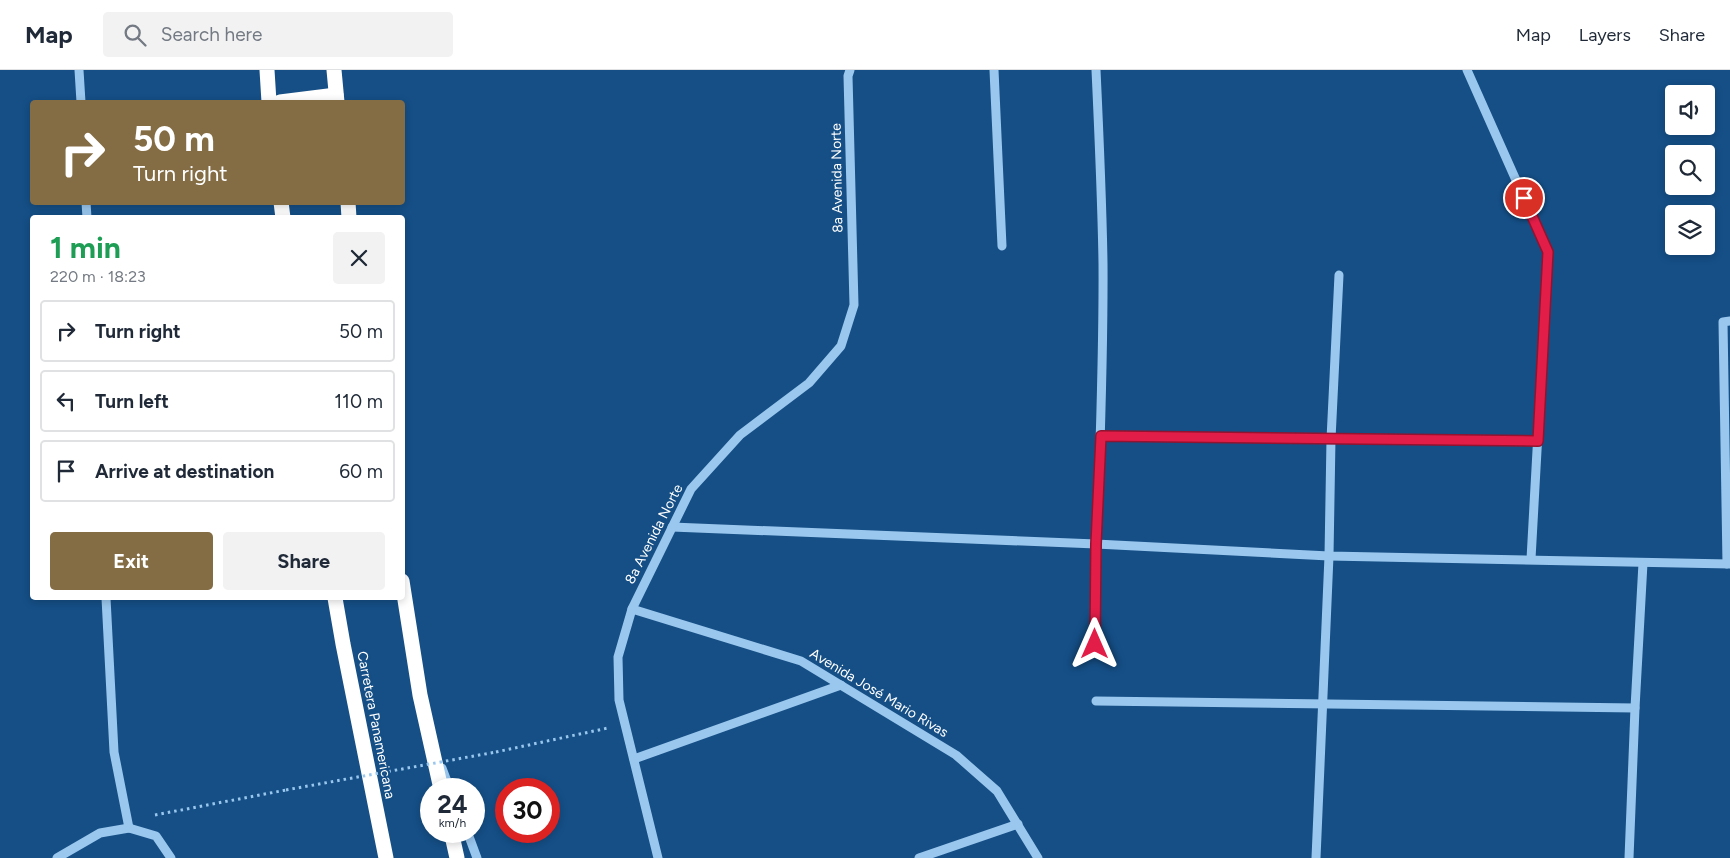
<!DOCTYPE html>
<html lang="en">
<head>
<meta charset="utf-8">
<style>
	body { margin:0; font-family:Figtree,sans-serif; background:#f2f2f3; color:#1f2937; height:100vh; display:flex; flex-direction:column; font-size:19px; white-space:nowrap }
	* { box-sizing:border-box; margin:0 }
	p { font-size:16px; color:#747a83 }
	.icon { flex:none; width:28px; height:28px; fill:none; stroke:currentColor; stroke-width:2; stroke-linecap:round; stroke-linejoin:round }
	.map { position:relative; flex:1; overflow:hidden }
	.details { position:absolute; left:30px; top:145px; width:375px; height:385px; display:flex; flex-direction:column; background:#fff; border-radius:5px; box-shadow:0 2px 8px #0003 }
	.details>* { flex:none }
	.guide { position:absolute; left:30px; top:30px; width:375px; height:105px; border-radius:5px; box-shadow:0 2px 8px #0003; background:#846d45; color:#fff; overflow:hidden }
	.buttons { position:absolute; left:1665px; top:15px; display:grid; gap:10px }
	.buttons a { display:grid; place-items:center; width:50px; height:50px; border-radius:5px; background:#fff; box-shadow:0 2px 8px #0003; font-size:25px }
	.speed { position:absolute; left:420px; top:708px; display:flex; gap:10px; font-size:25px; font-weight:700; text-align:center }
	.speed>* { display:grid; place-content:center; width:65px; height:65px; border-radius:50%; background:#fff; box-shadow:0 2px 8px #0003; line-height:1 }
	.speed small { font-size:12px; font-weight:400 }
	.speed .limit { border:8px solid #d22; background:#fff; color:#111 }
	.pin { position:absolute; display:grid; place-items:center; width:42px; height:42px; color:#fff; margin:-21px; border:2px solid #fff; border-radius:50%; box-shadow:0 1px 5px #0007 }
	.me { position:absolute; width:55px; margin:-28px; rotate:0deg; stroke-linejoin:round; filter:drop-shadow(0 0 4px #0008) }
	.turn { display:flex; align-items:center; gap:18px; height:105px; padding:0 20px; font-size:22px }
	.turn .icon { width:65px; height:65px; stroke-width:2.5 }
	.turn b { display:block; font-size:35px; line-height:42px }
	.round { display:grid; place-items:center; flex:none; width:52px; height:52px; border-radius:5px; background:#f2f2f3 }
	.overview { display:flex; align-items:center; justify-content:space-between; height:85px; padding:0 20px }
	h1 { font-size:30px; font-weight:700; line-height:38px; color:#1e9e55 }
	.primary-button { display:flex; gap:10px; margin-top:auto; padding:10px 20px }
	.primary-button a { flex:1; height:58px; border-radius:5px; background:#846d45; color:#fff; font-size:20px; font-weight:700; line-height:58px; text-align:center }
	.primary-button a+a { background:#f2f2f3; color:#1f2937 }
	ul { padding:0; list-style:none }
	li { display:flex; align-items:center; gap:15px; height:62px; margin:0 10px 8px; padding:0 10px; border:2px solid #e0e1e3; border-radius:5px }
	li div { flex:1 }
	li b { display:block; font-size:19px }
	li em { font-style:normal }
	header { display:flex; align-items:center; gap:30px; box-sizing:border-box; height:70px; padding:0 25px; background:#fff; border-bottom:1px solid #e0e1e3 }
	header strong { font-size:24px }
	nav { display:flex; gap:28px; margin-inline-start:auto; font-size:18px }
	.search { width:350px; height:45px; background:#f2f2f3; display:flex; align-items:center; gap:12px; box-sizing:border-box; padding:0 18px; border-radius:5px; color:#747a83; font-size:19px }
	.map>svg:first-child { display:block }
	.lines { fill:none; stroke-linecap:round; stroke-linejoin:round }
	.path { stroke:#9ac7ee; stroke-width:3; stroke-dasharray:2.5 4; stroke-linecap:butt }
	.minor { stroke:#9ac7ee; stroke-width:9 }
	.highway { stroke:#fff; stroke-width:15 }
	.path-bridge { stroke:#9ac7ee; stroke-width:3; stroke-dasharray:2.5 4; stroke-linecap:butt }
	.route-casing { stroke:#92132f; stroke-width:12 }
	.route { stroke:#e11d48; stroke-width:9 }
	.labels { text-anchor:middle; dominant-baseline:central; stroke-width:4.5; stroke-linejoin:round; paint-order:stroke }
	.street-label { font-size:14px; fill:#fff; stroke:#154f86 }
</style>
</head>
<body>
<header>
<strong>Map</strong>
<div class="search"><svg class="icon" aria-label="search" viewBox="0 0 24 24"><circle cx="10" cy="10" r="6"/><path d="M15 15l6 6"/></svg>Search here</div>
<nav><a>Map</a><a>Layers</a><a>Share</a></nav>
</header>
<div class="map">
<svg width="1730" height="788" viewBox="0 0 1730 788">
	<rect width="100%" height="100%" fill="#154f86"/>
	<g class="lines">
		<!-- path -->
		<g class="path">
			<path d="M496,682L608,658"/>
			<path d="M155,745L286,720"/>
		</g>
		<!-- minor -->
		<g class="minor">
			<path d="M79,0L81,32"/>
			<path d="M994,0L1002,176"/>
			<path d="M1467,0L1548,182L1531,489"/>
			<path d="M86,132L87,148"/>
			<path d="M1101,366L1538,371"/>
			<path d="M672,457L1096,474L1329,486L1730,494"/>
			<path d="M1727,494L1723,252L1730,251"/>
			<path d="M106,528L114,682L129,758"/>
			<path d="M632,539L801,591L956,685L997,721L1038,788"/>
			<path d="M1095,574C1096,447 1104,320 1103,193C1102,129 1099,64 1096,0"/>
			<path d="M1096,631L1635,638"/>
			<path d="M634,689L841,615"/>
			<path d="M442,698L450,719"/>
			<path d="M467,761L477,788"/>
			<path d="M57,788L100,763L129,758L156,766L171,788"/>
			<path d="M658,788L619,630L618,587L632,539L691,419L740,365L809,313L841,276L854,235L848,6L850,0"/>
			<path d="M919,788L1018,754"/>
			<path d="M1316,788L1329,486L1331,369L1339,205"/>
			<path d="M1629,788L1635,638L1643,493"/>
		</g>
		<!-- highway -->
		<g class="highway">
			<path d="M267,0L269,32"/>
			<path d="M334,0L337,32"/>
			<path d="M280,32L336,25"/>
			<path d="M281,132L283,148"/>
			<path d="M348,132L349,148"/>
			<path d="M402,511L420,625L441,719"/>
			<path d="M335,528L343,574L386,788"/>
			<path d="M451,761L457,788"/>
		</g>
		<!-- path-bridge -->
		<path class="path-bridge" d="M286,720L496,682"/>
	</g>
	<g class="lines">
		<!-- route casing -->
		<g class="route-casing">
			<path id="route" d="M1095,574L1096,474L1101,366L1538,371L1548,182L1524,128"/>
		</g>
		<!-- route -->
		<use href="#route" class="route"/>
	</g>
	<g class="labels">
		<!-- street labels -->
		<g class="street-label">
			<text transform="translate(837 108) rotate(-91)">8a Avenida Norte</text>
			<text transform="translate(654 464) rotate(-63)">8a Avenida Norte</text>
			<text transform="translate(879 623) rotate(31)">Avenida José Mario Rivas</text>
			<text transform="translate(376 655) rotate(79)">Carretera Panamericana</text>
		</g>
	</g>
</svg>
<div class="buttons">
<a><svg class="icon" aria-label="sound" viewBox="0 0 24 24"><path d="M4 9h4l5-4v14l-5-4H4zM17 9q2 3 0 6"/></svg></a>
<a><svg class="icon" aria-label="search" viewBox="0 0 24 24"><circle cx="10" cy="10" r="6"/><path d="M15 15l6 6"/></svg></a>
<a><svg class="icon" aria-label="layers" viewBox="0 0 24 24"><path d="M12 4l9 5-9 5-9-5zM3 14l9 5 9-5"/></svg></a>
</div>
<div class="speed"><div>24<small>km/h</small></div><div class="limit">30</div></div>
<div class="pin" style="left:1524px;top:128px;background:#d93025"><svg class="icon" aria-label="arrive" viewBox="0 0 24 24"><path d="M6 21V4h12l-3 4 3 4H6"/></svg></div>
<svg class="me" style="left:1095px;top:574px" viewBox="-20 -20 40 40"><path d="M0-17L14 15 0 8-14 15z" fill="#e11d48" stroke="#fff" stroke-width="4"/></svg>
<div class="guide">
<div class="turn"><svg class="icon" aria-label="right" viewBox="0 0 24 24"><path d="M7 20v-9h11M14 6l5 5-5 5"/></svg><div><b>50 m</b>Turn right</div></div>
</div>
<section class="details">
<div class="overview"><div><h1>1 min</h1><p>220 m · 18:23</p></div><a class="round"><svg class="icon" aria-label="close" viewBox="0 0 24 24"><path d="M6 6l12 12M18 6L6 18"/></svg></a></div>
<ul>
<li><svg class="icon" aria-label="right" viewBox="0 0 24 24"><path d="M7 20v-9h11M14 6l5 5-5 5"/></svg><div><b>Turn right</b></div><em>50 m</em></li>
<li><svg class="icon" aria-label="left" viewBox="0 0 24 24"><path d="M17 20v-9H6M10 6l-5 5 5 5"/></svg><div><b>Turn left</b></div><em>110 m</em></li>
<li><svg class="icon" aria-label="arrive" viewBox="0 0 24 24"><path d="M6 21V4h12l-3 4 3 4H6"/></svg><div><b>Arrive at destination</b></div><em>60 m</em></li>
</ul>
<div class="primary-button"><a>Exit</a><a>Share</a></div>
</section>
</div>
</body>
</html>
